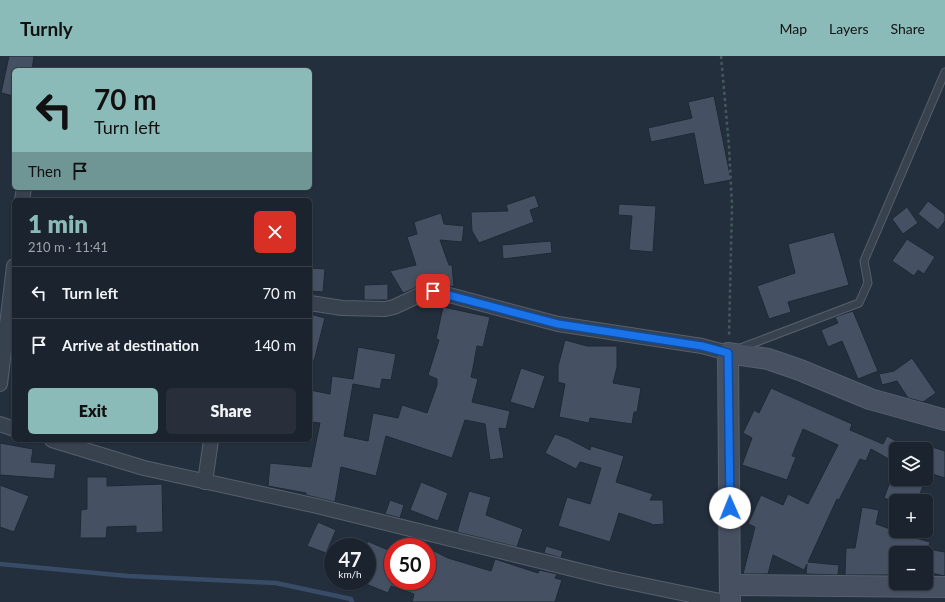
<!DOCTYPE html>
<html lang="en">
<head>
<meta charset="utf-8">
<style>
	body { margin:0; font-family:Lato,sans-serif; background:#282f3a; color:#f1f3f6; height:100vh; display:flex; flex-direction:column; font-size:15px; white-space:nowrap }
	* { box-sizing:border-box; margin:0 }
	p { font-size:13px; color:#a0a4aa }
	.icon { flex:none; width:22px; height:22px; fill:none; stroke:currentColor; stroke-width:2; stroke-linecap:round; stroke-linejoin:round }
	.map { position:relative; flex:1; overflow:hidden }
	.side { position:absolute; left:12px; top:142px; width:300px; height:244px; display:flex; flex-direction:column; background:#1b232e; border-radius:6px; box-shadow:0 1px 3px #0004,0 0 0 1px #39404a }
	.side>* { flex:none }
	.banner { position:absolute; left:12px; top:12px; width:300px; height:122px; border-radius:6px; box-shadow:0 1px 3px #0004,0 0 0 1px #39404a; background:#8bbbb9; color:#111; overflow:hidden }
	.buttons { position:absolute; left:889px; top:386px; display:grid; gap:8px }
	.buttons a { display:grid; place-items:center; width:44px; height:44px; border-radius:6px; background:#1b232e; box-shadow:0 1px 3px #0004,0 0 0 1px #39404a; font-size:20px }
	.speed { position:absolute; left:324px; top:482px; display:flex; gap:8px; font-size:20px; font-weight:700; text-align:center }
	.speed>* { display:grid; place-content:center; width:52px; height:52px; border-radius:50%; background:#1b232e; box-shadow:0 1px 3px #0004,0 0 0 1px #39404a; line-height:1 }
	.speed small { font-size:10px; font-weight:400 }
	.speed .limit { border:6px solid #d22; background:#fff; color:#111 }
	.pin { position:absolute; display:grid; place-items:center; width:34px; height:34px; color:#fff; margin:-17px; border-radius:8px; box-shadow:0 2px 6px #0006 }
	.me { position:absolute; width:44px; margin:-22px; rotate:359deg; stroke-linejoin:round; filter:drop-shadow(0 0 3px #0008) }
	.turn { display:flex; align-items:center; gap:14px; height:84px; padding:0 16px; font-size:18px }
	.turn .icon { width:52px; height:52px; stroke-width:2.5 }
	.turn b { display:block; font-size:28px; line-height:34px }
	.then { display:flex; align-items:center; height:38px; padding:0 16px; background:#0003; gap:8px; font-size:15px }
	.round { display:grid; place-items:center; flex:none; width:42px; height:42px; border-radius:6px; background:#282f3a }
	.head { display:flex; align-items:center; justify-content:space-between; height:68px; padding:0 16px }
	h1 { font-size:24px; font-weight:800; line-height:30px; color:#8bbbb9 }
	.action { display:flex; gap:8px; margin-top:auto; padding:8px 16px }
	.action a { flex:1; height:46px; border-radius:6px; background:#8bbbb9; color:#111; font-size:16px; font-weight:800; line-height:46px; text-align:center }
	.action a+a { background:#282f3a; color:#f1f3f6 }
	ul { padding:0; list-style:none }
	li { display:flex; align-items:center; gap:12px; height:52px; padding:0 16px; border-top:1px solid #39404a }
	li div { flex:1 }
	li b { display:block; font-size:15px }
	li em { font-style:normal }
	header { display:flex; align-items:center; gap:24px; box-sizing:border-box; height:56px; padding:0 20px; background:#8bbbb9; color:#111 }
	header strong { font-size:19px }
	nav { display:flex; gap:22px; margin-inline-start:auto; font-size:14px }
	.map>svg:first-child { display:block }
	.lines { fill:none; stroke-linecap:round; stroke-linejoin:round }
	.stream { stroke:#394c67; stroke-width:4.5 }
	.building { fill:#455162; stroke:#1f2835 }
	.lane-casing { stroke:#565f6c; stroke-width:9 }
	.street-casing { stroke:#565f6c; stroke-width:16 }
	.secondary-casing { stroke:#565f6c; stroke-width:22 }
	.path { stroke:#44595c; stroke-width:2.5; stroke-dasharray:3 3; stroke-linecap:butt }
	.lane { stroke:#38414e; stroke-width:7 }
	.street { stroke:#38414e; stroke-width:14 }
	.secondary { stroke:#465061; stroke-width:20 }
	.route-casing { stroke:#114b97; stroke-width:10 }
	.route { stroke:#1a73e8; stroke-width:7 }
</style>
</head>
<body>
<header>
<strong>Turnly</strong>
<nav><a>Map</a><a>Layers</a><a>Share</a></nav>
</header>
<div class="map">
<svg width="945" height="546" viewBox="0 0 945 546">
	<rect width="100%" height="100%" fill="#242f3e"/>
	<g class="lines">
		<!-- stream -->
		<path class="stream" d="M0,508L128,520L276,527L351,543L352,546"/>
	</g>
	<!-- building -->
	<g class="building">
		<path d="M9,0H34L32,14H14V40L1,37Z"/>
		<path d="M714,40L731,124L704,129L694,77L651,86L648,72L692,62L688,46Z"/>
		<path d="M535,139L539,151L530,154L534,166L479,187L472,175L471,156L508,155L506,149Z"/>
		<path d="M928,145L945,158V165L938,174L918,158Z"/>
		<path d="M619,148L656,150L653,196L629,194L632,160L618,159Z"/>
		<path d="M907,151L918,167L903,178L892,163Z"/>
		<path d="M441,157L444,168L464,170L462,186L440,184L449,209H452L454,231L428,227L403,237L390,215L416,209L407,181L417,178L414,166Z"/>
		<path d="M834,176L849,229L788,246L791,256L769,263L757,230L795,217L788,188Z"/>
		<path d="M907,183L935,201L924,218L918,214L914,220L892,205Z"/>
		<path d="M551,185L552,197L503,203L502,189Z"/>
		<path d="M310,212L325,213L323,236L310,235Z"/>
		<path d="M388,228V244H364V229Z"/>
		<path d="M443,251L490,261L483,291L477,290L473,312L471,321L478,323L472,346L510,355L506,373L499,372L504,402L490,404L485,368L465,364L452,402L386,380L376,420L341,411L335,446L306,439V437L268,430L270,407L311,411L320,367L310,366V334L330,338L332,320L353,323L358,291L396,298L391,324L382,323L380,333L353,328L344,380L368,385L373,357L398,362L402,349L427,357L437,329V323L428,319L439,284L436,283Z"/>
		<path d="M853,255L878,315L858,323L842,285L828,291L821,274L838,267L835,261Z"/>
		<path d="M310,258L325,262L314,305H310Z"/>
		<path d="M565,284L587,290H617V311L613,327L641,332L637,356H634L632,368L590,362L589,367L559,361L565,328L558,326V310Z"/>
		<path d="M912,302L936,337L923,346L908,342L897,325L882,329L879,318L894,315Z"/>
		<path d="M521,312L545,320L534,353L510,346Z"/>
		<path d="M771,332L852,368L850,374L883,388L887,380L896,385V407L871,393L866,405L860,403L839,444L837,443L808,506L839,509L838,519L806,518L807,508L804,514L773,499L768,518H743L755,471L748,468L761,439L783,449L788,438L808,448L838,389L803,373L792,400L796,401L787,424L742,409L752,382L743,377L754,354L759,357Z"/>
		<path d="M555,378L567,382L590,394L591,390L624,400L616,426L653,438L650,444H663L664,468L652,469V468L619,457L610,486L558,470L567,441L590,448L601,412L580,406L576,413L545,397Z"/>
		<path d="M0,387L33,393L31,406L56,408L54,423L0,419Z"/>
		<path d="M926,389L945,395V422L926,416Z"/>
		<path d="M87,421H107V430L162,428L163,476L136,477V470L107,471L106,482H80L81,454L87,453Z"/>
		<path d="M891,423H926L917,445H892L884,442Z"/>
		<path d="M421,426L448,437L438,465L410,454Z"/>
		<path d="M0,429L29,440L14,476L0,471Z"/>
		<path d="M469,435L491,441L486,459L523,473L517,491L457,476Z"/>
		<path d="M390,444L404,449L400,462L385,458Z"/>
		<path d="M862,451L879,454L876,468L896,475H914L912,481L930,486L928,493L945,496V520L926,516V497H896V519H845L846,492H855Z"/>
		<path d="M318,466L336,474L326,497L307,490Z"/>
		<path d="M367,485L393,496V525H427V504L432,494L448,502L491,515L495,503L538,517L539,514L557,518L555,522L562,524L555,546H412L414,538L391,530L388,537L366,528L371,516L367,514Z"/>
		<path d="M546,490L563,495L561,502L544,497Z"/>
	</g>
	<g class="lines">
		<!-- lane casing -->
		<g class="lane-casing">
			<path id="lane" d="M738,293L859,247L868,227L864,205L945,16"/>
		</g>
		<!-- street casing -->
		<g class="street-casing">
			<g id="street">
				<path d="M22,144L24,132"/>
				<path d="M310,247L342,252L385,253L394,251L428,235L438,236L558,268L702,290L728,297"/>
				<path d="M0,328L14,210"/>
				<path d="M0,368L14,373"/>
				<path d="M52,384L144,412L317,450L609,522L725,546"/>
				<path d="M205,426L211,384"/>
			</g>
		</g>
		<!-- secondary casing -->
		<g class="secondary-casing">
			<g id="secondary">
				<path d="M730,529L945,531"/>
				<path d="M730,546L728,297L768,303L800,314L870,343L945,364"/>
			</g>
		</g>
		<!-- path -->
		<path class="path" d="M721,0L729,90L732,150L729,280"/>
		<!-- lane -->
		<use href="#lane" class="lane"/>
		<!-- street -->
		<use href="#street" class="street"/>
		<!-- secondary -->
		<use href="#secondary" class="secondary"/>
	</g>
	<g class="lines">
		<!-- route casing -->
		<g class="route-casing">
			<path id="route" d="M433,235L558,268L702,290L728,297L730,452"/>
		</g>
		<!-- route -->
		<use href="#route" class="route"/>
	</g>
</svg>
<div class="buttons">
<a><svg class="icon" aria-label="layers" viewBox="0 0 24 24"><path d="M12 4l9 5-9 5-9-5zM3 14l9 5 9-5"/></svg></a>
<a>+</a>
<a>−</a>
</div>
<div class="speed"><div>47<small>km/h</small></div><div class="limit">50</div></div>
<div class="pin" style="left:433px;top:235px;background:#d93025"><svg class="icon" aria-label="arrive" viewBox="0 0 24 24"><path d="M6 21V4h12l-3 4 3 4H6"/></svg></div>
<svg class="me" style="left:730px;top:452px" viewBox="-20 -20 40 40"><circle r="19" fill="#fff"/><path d="M0-13L10 11 0 6-10 11z" fill="#1a73e8"/></svg>
<div class="banner">
<div class="turn"><svg class="icon" aria-label="left" viewBox="0 0 24 24"><path d="M17 20v-9H6M10 6l-5 5 5 5"/></svg><div><b>70 m</b>Turn left</div></div>
<div class="then">Then<svg class="icon" aria-label="arrive" viewBox="0 0 24 24"><path d="M6 21V4h12l-3 4 3 4H6"/></svg></div>
</div>
<section class="side">
<div class="head"><div><h1>1 min</h1><p>210 m · 11:41</p></div><a class="round" style="background:#d93025;color:#fff"><svg class="icon" aria-label="close" viewBox="0 0 24 24"><path d="M6 6l12 12M18 6L6 18"/></svg></a></div>
<ul>
<li><svg class="icon" aria-label="left" viewBox="0 0 24 24"><path d="M17 20v-9H6M10 6l-5 5 5 5"/></svg><div><b>Turn left</b></div><em>70 m</em></li>
<li><svg class="icon" aria-label="arrive" viewBox="0 0 24 24"><path d="M6 21V4h12l-3 4 3 4H6"/></svg><div><b>Arrive at destination</b></div><em>140 m</em></li>
</ul>
<div class="action"><a>Exit</a><a>Share</a></div>
</section>
</div>
</body>
</html>
